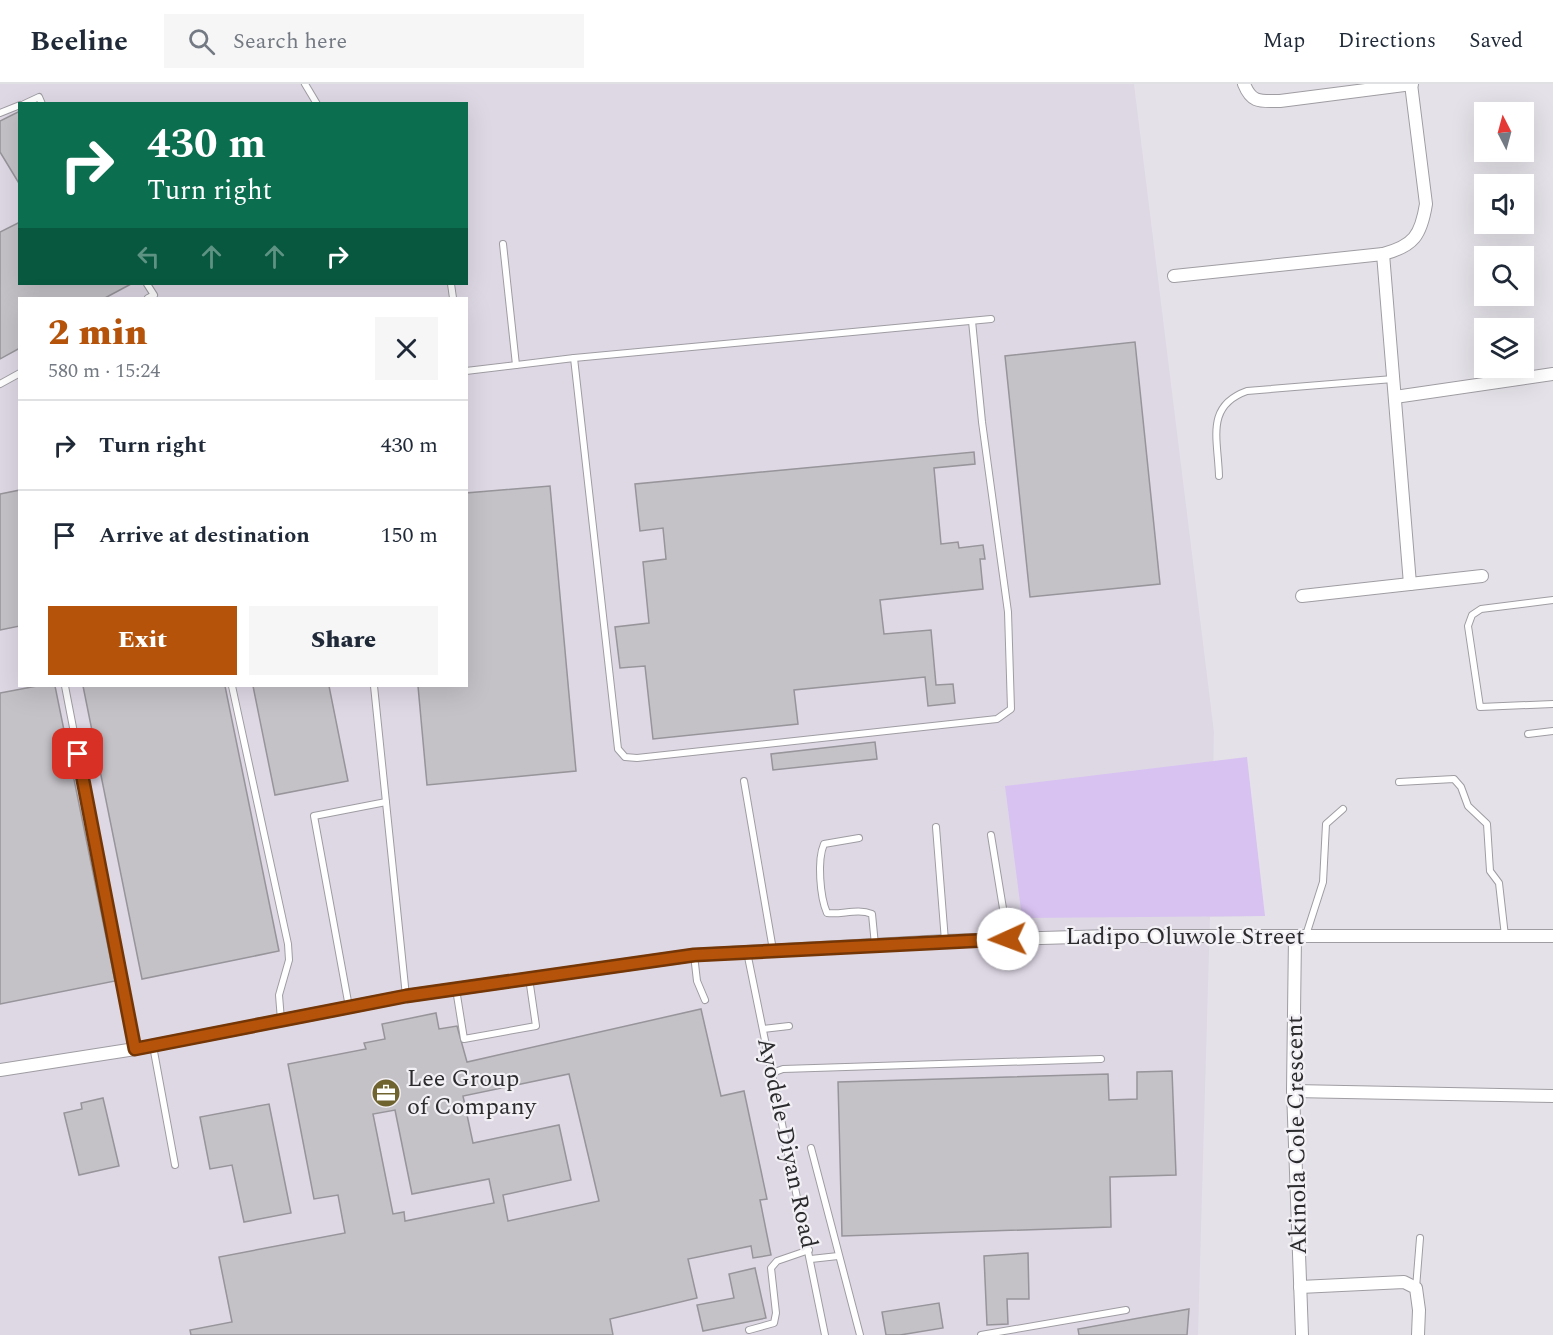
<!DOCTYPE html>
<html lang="en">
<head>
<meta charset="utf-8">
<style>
	body { margin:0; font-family:Spectral,serif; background:#f6f6f7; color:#1f2937; height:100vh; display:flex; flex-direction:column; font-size:22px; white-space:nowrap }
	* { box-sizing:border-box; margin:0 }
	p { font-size:20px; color:#747a83 }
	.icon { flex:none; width:33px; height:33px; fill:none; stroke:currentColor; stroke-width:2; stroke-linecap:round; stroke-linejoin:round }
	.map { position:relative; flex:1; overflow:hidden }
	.details { position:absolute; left:18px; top:213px; width:450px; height:390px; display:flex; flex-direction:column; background:#fff; border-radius:0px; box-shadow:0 6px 24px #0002 }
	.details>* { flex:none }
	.top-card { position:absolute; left:18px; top:18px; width:450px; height:183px; border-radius:0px; box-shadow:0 6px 24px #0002; background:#0b6e4f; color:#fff; overflow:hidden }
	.needle { width:39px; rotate:354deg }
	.buttons { position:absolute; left:1474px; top:18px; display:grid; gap:12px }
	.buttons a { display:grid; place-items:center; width:60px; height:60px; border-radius:0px; background:#fff; box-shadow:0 6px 24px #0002; font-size:30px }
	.pin { position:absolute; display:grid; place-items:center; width:51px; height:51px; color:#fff; margin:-26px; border-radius:12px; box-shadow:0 3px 9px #0006 }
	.me { position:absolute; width:66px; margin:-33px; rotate:268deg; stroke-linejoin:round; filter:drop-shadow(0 0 4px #0008) }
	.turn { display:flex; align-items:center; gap:21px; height:126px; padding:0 30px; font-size:27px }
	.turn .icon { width:78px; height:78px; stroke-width:2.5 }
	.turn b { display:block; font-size:42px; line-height:51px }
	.lanes { display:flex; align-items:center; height:57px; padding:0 30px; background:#0003; justify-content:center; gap:30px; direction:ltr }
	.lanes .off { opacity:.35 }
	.round { display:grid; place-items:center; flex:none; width:63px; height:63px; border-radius:0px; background:#f6f6f7 }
	.headline { display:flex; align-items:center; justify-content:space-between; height:102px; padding:0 30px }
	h1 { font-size:36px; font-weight:800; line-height:45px; color:#b45309 }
	.button { display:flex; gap:12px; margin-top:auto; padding:12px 30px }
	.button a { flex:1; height:69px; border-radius:0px; background:#b45309; color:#fff; font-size:24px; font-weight:800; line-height:69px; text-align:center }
	.button a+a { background:#f6f6f7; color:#1f2937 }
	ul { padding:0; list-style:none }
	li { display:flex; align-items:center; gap:18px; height:90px; padding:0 30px; border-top:2px solid #e0e1e3 }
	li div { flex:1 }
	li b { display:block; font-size:22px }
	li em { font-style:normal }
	header { display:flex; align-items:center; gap:36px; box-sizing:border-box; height:84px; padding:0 30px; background:#fff; border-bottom:2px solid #e0e1e3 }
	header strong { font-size:28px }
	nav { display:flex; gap:33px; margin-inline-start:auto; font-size:21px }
	.search { width:420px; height:54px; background:#f6f6f7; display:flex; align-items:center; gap:15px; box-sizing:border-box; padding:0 21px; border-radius:0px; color:#747a83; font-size:22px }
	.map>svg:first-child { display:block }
	.built { fill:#ded8e5; fill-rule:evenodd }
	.green { fill:#d8c2f1 }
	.building { fill:#c4c1c7; stroke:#97949a; stroke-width:1.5; fill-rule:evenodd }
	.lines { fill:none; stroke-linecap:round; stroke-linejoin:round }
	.service-casing { stroke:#9f9ca2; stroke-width:8 }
	.minor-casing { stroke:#9f9ca2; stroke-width:14 }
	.service { stroke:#fff; stroke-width:6 }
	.minor { stroke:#fff; stroke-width:12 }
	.route-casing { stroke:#753606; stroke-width:15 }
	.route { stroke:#b45309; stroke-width:10 }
	.labels { text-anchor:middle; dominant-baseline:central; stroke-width:4.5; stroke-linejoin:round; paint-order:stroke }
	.street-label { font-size:24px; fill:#2b2a2c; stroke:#f2eff5 }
	.poi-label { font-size:24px; fill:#2b2a2c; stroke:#f2eff5; text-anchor:start }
</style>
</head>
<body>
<header>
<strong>Beeline</strong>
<div class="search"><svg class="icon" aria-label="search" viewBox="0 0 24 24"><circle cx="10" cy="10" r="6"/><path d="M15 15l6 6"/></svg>Search here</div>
<nav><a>Map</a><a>Directions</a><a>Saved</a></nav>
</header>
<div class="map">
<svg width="1553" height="1251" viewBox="0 0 1553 1251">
	<rect width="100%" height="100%" fill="#e4e2e8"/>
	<!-- built -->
	<path class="built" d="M0,0H1134L1214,648L1213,700L1265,832L1210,833L1198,1251H0ZM20,20H466V200H20ZM20,214H466V602H20Z"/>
	<!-- green -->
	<path class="green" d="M1247,673L1265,832L1022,834L1005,702Z"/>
	<!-- building -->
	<g class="building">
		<path d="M20,27V101L0,68V37Z"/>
		<path d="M20,138V200H131L105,214H20V264L0,275V148Z"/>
		<path d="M1135,258L1160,500L1030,513L1005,272Z"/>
		<path d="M974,368L975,380L934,384L941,460L958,458L959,464L983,461L985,475H980L983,505L880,516L884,550L931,546L936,601L953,600L955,619L928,622L925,593L794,606L798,640L653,655L645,582L620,584L615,543L649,539L643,478L666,475L663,444L640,447L635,400Z"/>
		<path d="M550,402L576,687L427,701L418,602H466V409Z"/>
		<path d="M20,406V542L0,546V410Z"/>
		<path d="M37,602H55L115,897L0,920V609Z"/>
		<path d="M83,602H225L279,867L142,895Z"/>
		<path d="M253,602H329L348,697L275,711Z"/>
		<path d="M875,658L877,675L773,686L771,670Z"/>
		<path d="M701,925L721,1012L744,1007L767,1115L760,1116L771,1171L753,1174L751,1162L688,1175L697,1214L610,1235L613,1251H191L190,1246L232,1238L219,1173L345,1149L338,1111L314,1115L288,980L366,965L364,959L385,955L382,940L436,929L439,945L457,942L467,978ZM569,990L599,1117L508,1137L503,1111L571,1096L559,1041L473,1059L463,1012ZM395,1026L412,1110L489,1095L494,1119L405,1137L404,1128L393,1130L373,1030Z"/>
		<path d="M1172,987L1176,1091L1110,1093L1111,1143L842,1152L838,998L1108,990L1109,1016L1137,1015V988Z"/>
		<path d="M103,1014L119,1082L79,1091L64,1029L82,1025L81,1019Z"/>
		<path d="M269,1020L291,1129L244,1138L232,1081L210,1085L200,1033Z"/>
		<path d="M1028,1169L1029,1215H1007L1008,1240L987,1241L984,1172Z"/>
		<path d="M755,1184L766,1234L703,1247L697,1221L734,1214L729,1190Z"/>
		<path d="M939,1219L943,1244L900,1251H886L882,1228Z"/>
		<path d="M1189,1225L1187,1251H1079L1078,1245Z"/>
	</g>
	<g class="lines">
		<!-- service casing -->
		<g class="service-casing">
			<g id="service">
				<path d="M305,0L317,20"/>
				<path d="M24,20L39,13L42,20"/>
				<path d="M0,29L20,21"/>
				<path d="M503,160L516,281"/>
				<path d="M147,200L154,211L148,214"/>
				<path d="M451,200L453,214"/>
				<path d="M574,274L618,665L625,673L637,674L997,635L1011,625L1008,528L982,338L972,237"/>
				<path d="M466,287L574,274L991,235"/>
				<path d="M0,300L20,289"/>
				<path d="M1219,392C1218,355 1205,322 1247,307L1393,295"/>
				<path d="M1553,516L1481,525L1472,531L1468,542L1480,623L1553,620"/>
				<path d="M65,602L135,965"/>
				<path d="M232,602L288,860L289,876L279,911L281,936"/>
				<path d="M374,602L406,912"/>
				<path d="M1528,650L1553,647"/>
				<path d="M744,697L773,866"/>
				<path d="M1399,698L1454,695L1461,703L1468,722L1487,740L1490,787L1499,799L1505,852"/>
				<path d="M936,743L945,857"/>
				<path d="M991,751L1008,855"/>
				<path d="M859,754L824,760C817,776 820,813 827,829C842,831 857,824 872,830L875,861"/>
				<path d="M1306,851L1323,798L1326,740L1343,725"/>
				<path d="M747,868L825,1251"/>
				<path d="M694,871L697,897L705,916"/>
				<path d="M456,905L464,955L536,942L529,894"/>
				<path d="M349,923L314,732L386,718"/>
				<path d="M763,945L789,942"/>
				<path d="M153,962L175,1081"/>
				<path d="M772,989L783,985L1101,975"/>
				<path d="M811,1064L860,1251"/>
				<path d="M811,1175L838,1172"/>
				<path d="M1416,1204L1420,1154"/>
				<path d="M749,1246L774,1239L776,1229L771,1184L777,1177L809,1166"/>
				<path d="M981,1251L1126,1226"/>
			</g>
		</g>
		<!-- minor casing -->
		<g class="minor-casing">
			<g id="minor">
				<path d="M1244,0C1252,20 1261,17 1280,17L1412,0"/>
				<path d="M1383,170L1410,500"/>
				<path d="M1174,192L1383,170C1414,162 1421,151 1426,120L1411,0"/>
				<path d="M1395,313L1553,290"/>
				<path d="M1302,512L1482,492"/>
				<path d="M1295,852L1293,1007L1302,1251"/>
				<path d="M0,986L135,965L406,912L694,871L945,857L1110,852H1553"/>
				<path d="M1293,1007L1553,1012"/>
				<path d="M1300,1203L1404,1198L1416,1204L1419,1226L1418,1251"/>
			</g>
		</g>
		<!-- service -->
		<use href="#service" class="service"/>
		<!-- minor -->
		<use href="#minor" class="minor"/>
	</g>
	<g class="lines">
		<!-- route casing -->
		<g class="route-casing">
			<path id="route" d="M78,670L135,965L406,912L694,871L1008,855"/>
		</g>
		<!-- route -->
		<use href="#route" class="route"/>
	</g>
	<!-- icons -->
	<defs>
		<g id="office-disc" transform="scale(1.5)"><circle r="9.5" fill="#6f6330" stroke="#f2eff5"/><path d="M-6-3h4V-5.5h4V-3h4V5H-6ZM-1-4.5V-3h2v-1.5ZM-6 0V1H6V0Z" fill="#fff"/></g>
	</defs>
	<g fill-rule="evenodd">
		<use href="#office-disc" x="386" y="1009"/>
	</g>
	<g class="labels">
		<!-- street labels -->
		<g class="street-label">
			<text x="1185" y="853">Ladipo Oluwole Street</text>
			<text transform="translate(1297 1051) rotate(-91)">Akinola Cole Crescent</text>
			<text transform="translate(787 1059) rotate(78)">Ayodele Diyan Road</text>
		</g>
		<!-- poi labels -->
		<g class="poi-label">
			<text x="407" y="995">Lee Group<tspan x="407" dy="28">of Company</tspan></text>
		</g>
	</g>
</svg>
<div class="buttons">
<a><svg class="needle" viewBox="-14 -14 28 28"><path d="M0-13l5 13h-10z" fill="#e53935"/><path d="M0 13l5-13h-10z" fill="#747a83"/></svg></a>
<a><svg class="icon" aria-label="sound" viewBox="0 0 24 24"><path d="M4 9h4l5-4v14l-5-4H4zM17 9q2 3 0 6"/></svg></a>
<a><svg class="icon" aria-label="search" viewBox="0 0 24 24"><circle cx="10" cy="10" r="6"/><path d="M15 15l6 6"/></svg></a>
<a><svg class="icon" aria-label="layers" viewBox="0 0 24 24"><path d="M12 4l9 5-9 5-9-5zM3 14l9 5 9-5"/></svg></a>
</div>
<div class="pin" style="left:78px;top:670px;background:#d93025"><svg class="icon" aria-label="arrive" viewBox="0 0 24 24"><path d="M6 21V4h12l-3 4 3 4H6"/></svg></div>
<svg class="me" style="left:1008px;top:855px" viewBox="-20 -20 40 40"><circle r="19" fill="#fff"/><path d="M0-13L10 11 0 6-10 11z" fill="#b45309"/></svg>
<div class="top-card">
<div class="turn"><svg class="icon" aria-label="right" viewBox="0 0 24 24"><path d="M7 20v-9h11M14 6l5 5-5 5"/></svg><div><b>430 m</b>Turn right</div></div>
<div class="lanes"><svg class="icon off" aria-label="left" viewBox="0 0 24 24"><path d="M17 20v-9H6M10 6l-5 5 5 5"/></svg><svg class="icon off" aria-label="ahead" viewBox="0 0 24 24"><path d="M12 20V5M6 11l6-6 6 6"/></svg><svg class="icon off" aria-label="ahead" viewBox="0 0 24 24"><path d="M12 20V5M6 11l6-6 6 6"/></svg><svg class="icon" aria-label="right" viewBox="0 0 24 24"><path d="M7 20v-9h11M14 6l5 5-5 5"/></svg></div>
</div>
<section class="details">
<div class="headline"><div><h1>2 min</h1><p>580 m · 15:24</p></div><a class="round"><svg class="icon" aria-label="close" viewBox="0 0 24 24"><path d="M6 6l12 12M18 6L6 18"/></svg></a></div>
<ul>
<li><svg class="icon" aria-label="right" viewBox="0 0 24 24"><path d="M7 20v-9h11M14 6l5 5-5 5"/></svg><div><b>Turn right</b></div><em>430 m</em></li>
<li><svg class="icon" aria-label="arrive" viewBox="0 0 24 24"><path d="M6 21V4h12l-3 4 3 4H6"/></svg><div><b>Arrive at destination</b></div><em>150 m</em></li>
</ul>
<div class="button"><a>Exit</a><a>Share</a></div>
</section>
</div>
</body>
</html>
